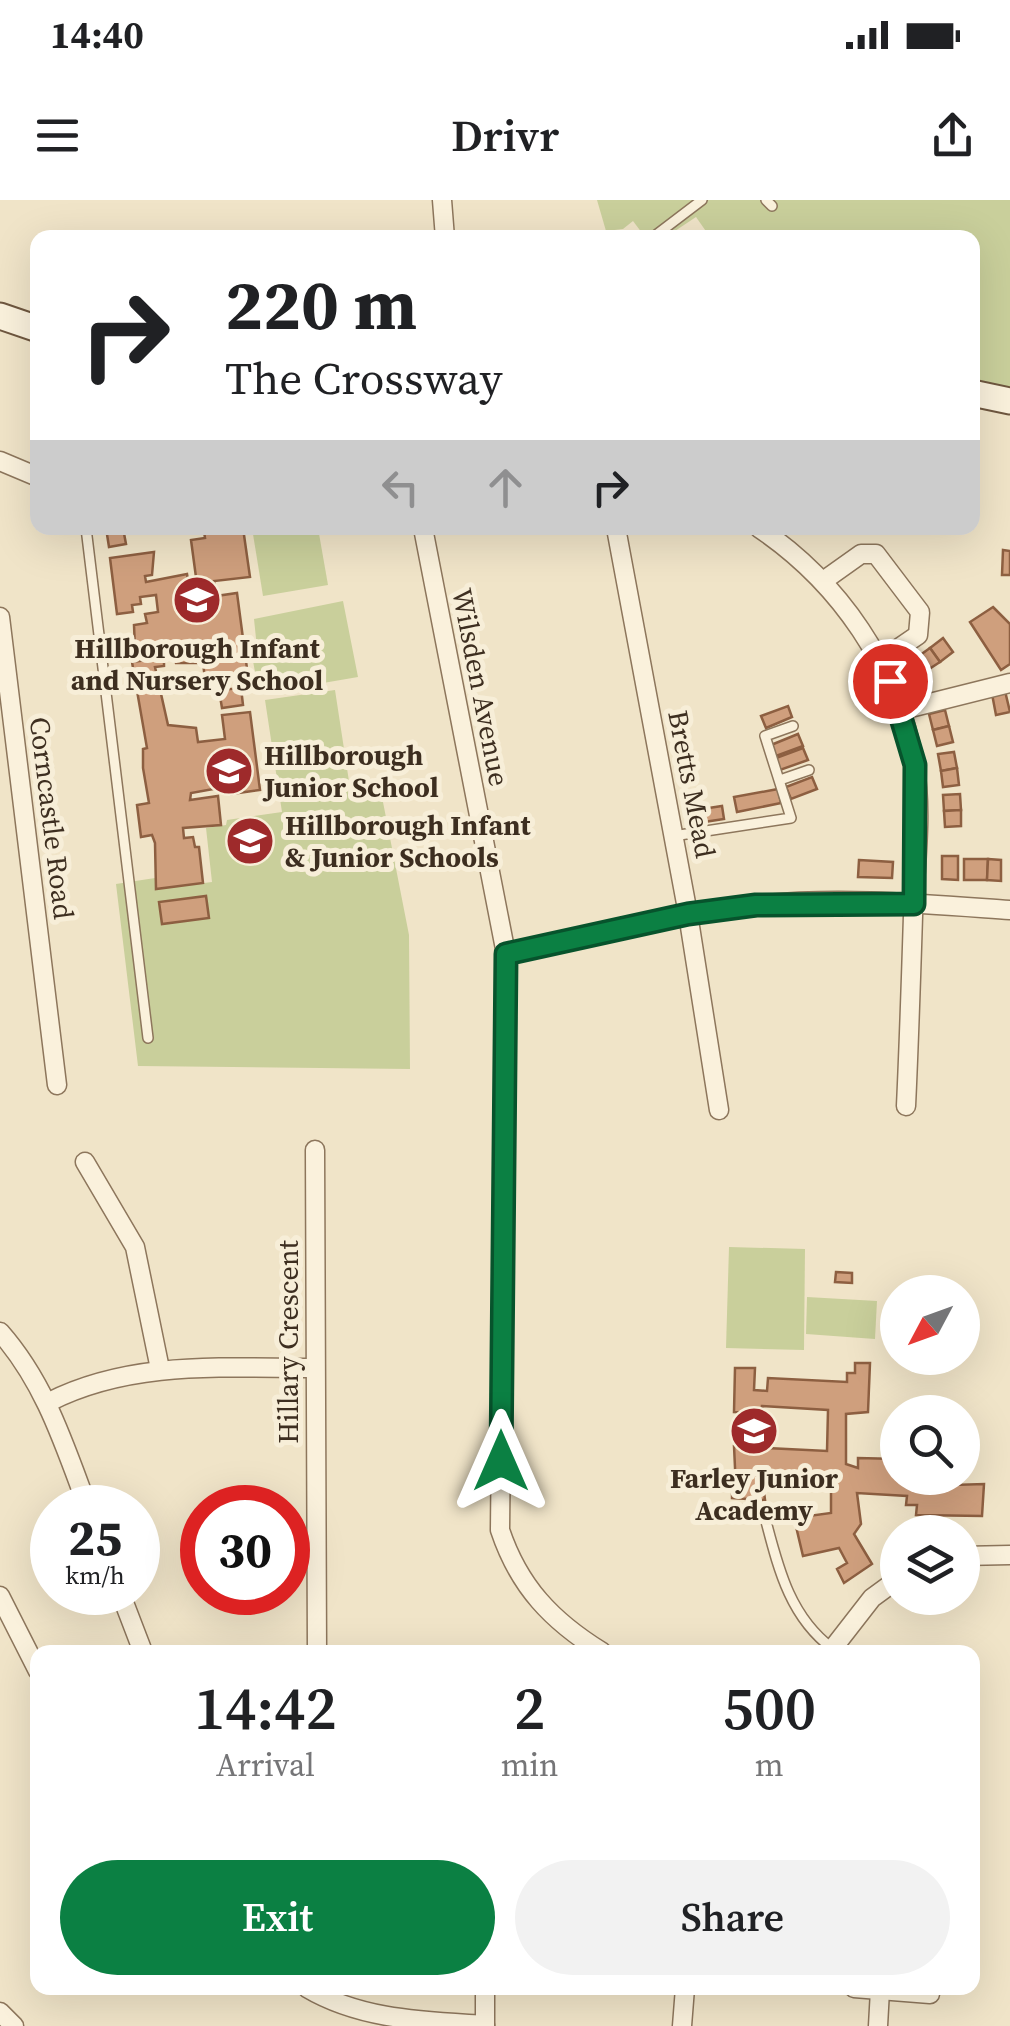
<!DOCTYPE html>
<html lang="en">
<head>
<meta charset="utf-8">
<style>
	body { margin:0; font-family:"Source Serif 4",serif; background:#f2f2f2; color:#202124; height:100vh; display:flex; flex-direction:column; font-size:38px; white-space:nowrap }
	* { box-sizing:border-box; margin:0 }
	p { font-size:32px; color:#757577 }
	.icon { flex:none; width:55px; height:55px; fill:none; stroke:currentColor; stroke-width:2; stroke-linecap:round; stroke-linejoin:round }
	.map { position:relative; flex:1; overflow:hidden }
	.details { position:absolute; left:30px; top:1445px; width:950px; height:350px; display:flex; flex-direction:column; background:#fff; border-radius:20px; box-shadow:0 10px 40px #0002 }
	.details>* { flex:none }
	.guide { position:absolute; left:30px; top:30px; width:950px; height:305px; border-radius:20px; box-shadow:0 10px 40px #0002; background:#fff; color:#202124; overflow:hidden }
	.needle { width:65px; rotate:229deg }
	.tools { position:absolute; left:880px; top:1075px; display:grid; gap:20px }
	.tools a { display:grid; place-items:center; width:100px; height:100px; border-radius:50%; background:#fff; box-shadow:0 10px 40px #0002; font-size:50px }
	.speed { position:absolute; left:30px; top:1285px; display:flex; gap:20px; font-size:50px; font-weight:700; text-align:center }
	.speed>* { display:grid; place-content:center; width:130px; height:130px; border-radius:50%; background:#fff; box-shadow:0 10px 40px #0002; line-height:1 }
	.speed small { font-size:25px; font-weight:400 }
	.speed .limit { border:15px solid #d22; background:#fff; color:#111 }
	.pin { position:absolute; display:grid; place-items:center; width:85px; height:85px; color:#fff; margin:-42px; border:5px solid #fff; border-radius:50%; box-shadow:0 2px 10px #0007 }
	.me { position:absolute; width:110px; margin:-55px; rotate:0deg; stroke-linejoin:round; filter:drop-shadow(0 0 8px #0008) }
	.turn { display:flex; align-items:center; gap:35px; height:210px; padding:0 30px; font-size:45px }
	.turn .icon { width:130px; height:130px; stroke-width:2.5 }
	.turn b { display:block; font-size:70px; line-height:85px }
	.lanes { display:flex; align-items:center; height:95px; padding:0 30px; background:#0003; justify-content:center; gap:50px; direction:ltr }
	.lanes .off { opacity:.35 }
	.eta { display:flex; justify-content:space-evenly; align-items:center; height:170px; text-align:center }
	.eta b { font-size:60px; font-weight:600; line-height:70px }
	.action { display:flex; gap:20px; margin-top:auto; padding:20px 30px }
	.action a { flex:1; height:115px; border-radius:60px; background:#0b8043; color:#fff; font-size:40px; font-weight:600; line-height:115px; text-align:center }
	.action a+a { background:#f2f2f2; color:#202124 }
	.status { display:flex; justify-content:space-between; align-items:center; height:70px; padding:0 50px; background:#fff; direction:ltr }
	.status svg { height:28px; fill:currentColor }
	header { display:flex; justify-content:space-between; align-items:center; height:130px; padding:0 30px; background:#fff; font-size:45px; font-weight:600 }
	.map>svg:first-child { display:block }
	.green { fill:#c9cf9b }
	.building { fill:#cf9f7d; stroke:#8d5f41; stroke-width:2.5 }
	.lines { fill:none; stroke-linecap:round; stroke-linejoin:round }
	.lane-casing { stroke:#8d765c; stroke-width:12 }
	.street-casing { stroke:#8d765c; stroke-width:21 }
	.secondary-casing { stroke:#6f573f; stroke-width:29 }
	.lane { stroke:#faf1dc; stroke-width:9 }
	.street { stroke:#faf1dc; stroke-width:18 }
	.secondary { stroke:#faf1dc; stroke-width:25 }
	.route-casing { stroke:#07532c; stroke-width:25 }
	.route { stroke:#0b8043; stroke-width:18 }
	.labels { text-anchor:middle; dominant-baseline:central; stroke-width:10; stroke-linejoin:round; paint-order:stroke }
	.poi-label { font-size:28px; font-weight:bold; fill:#3d2e20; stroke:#f7eed8 }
	.street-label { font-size:28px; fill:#3d2e20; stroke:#f7eed8 }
</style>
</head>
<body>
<div class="status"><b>14:40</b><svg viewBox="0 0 49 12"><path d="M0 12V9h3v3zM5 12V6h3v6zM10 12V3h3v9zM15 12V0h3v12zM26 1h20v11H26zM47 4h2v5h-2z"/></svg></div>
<header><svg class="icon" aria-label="menu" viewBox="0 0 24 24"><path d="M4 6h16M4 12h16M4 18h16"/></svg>Drivr<svg class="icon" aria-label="share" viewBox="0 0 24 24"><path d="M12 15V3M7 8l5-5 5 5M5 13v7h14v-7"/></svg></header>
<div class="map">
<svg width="1010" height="1826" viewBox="0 0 1010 1826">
	<rect width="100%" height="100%" fill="#f0e4c8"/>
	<!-- green -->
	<g class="green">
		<path d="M597,0H1010V191L973,185L972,38L710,37L696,17L666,37H645L633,21L623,29L606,31Z"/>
		<path d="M252,328H318L328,385L263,396Z"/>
		<path d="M343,401L358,477L259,494L251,450L257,448L254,419Z"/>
		<path d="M335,490L352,601L382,597L409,735L410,869L138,866L116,684L155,678L157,689L212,682L206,628L226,625L227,620L282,612L265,500Z"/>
		<path d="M729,1047L805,1049L804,1150L726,1148Z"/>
		<path d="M807,1097L877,1101L875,1139L806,1134Z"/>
	</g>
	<!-- building -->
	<g class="building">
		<path d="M106,328H123L126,344L109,347Z"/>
		<path d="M243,328L250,377L214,381L216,396L237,393L248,476L205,479L203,463H176L174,448L167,449L166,444L135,449L134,425L147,423L145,414L158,412L156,395L140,397L141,404L132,405L133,412L117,414L110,358L154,352L152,375L145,376L146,382L187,374L190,393L198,392L191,340L205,338L204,331Z"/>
		<path d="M1003,350L1010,351V375H1002Z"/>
		<path d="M993,407L1010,424V464L1001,470L970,422Z"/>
		<path d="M943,438L953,452L940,462L930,448Z"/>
		<path d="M930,448L940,462L926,471L916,458Z"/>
		<path d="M154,459L164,461V466L155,467L168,525L196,528L198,542L225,539L222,515L250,512L260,590L231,594L230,586L191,593L190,600L218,596L221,625L183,628L184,638L193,637L195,647H199L203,683L156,689L155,643L152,635L141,637L137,605L149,603L143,568V549L147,548L132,462Z"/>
		<path d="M241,488L243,505L222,508L219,490Z"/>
		<path d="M1005,491L1010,512L996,515L992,494Z"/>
		<path d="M788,506L792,517L766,528L761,516Z"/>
		<path d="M945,510L949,526L933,530L929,514Z"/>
		<path d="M949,526L953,542L937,546L933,530Z"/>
		<path d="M798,534L803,546L776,556L771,545Z"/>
		<path d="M803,548L808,560L780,570L776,558Z"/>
		<path d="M954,552L957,568L941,571L938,554Z"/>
		<path d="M957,568L959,585L943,587L941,571Z"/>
		<path d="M812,577L817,589L791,599L786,587Z"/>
		<path d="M778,589L781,603L737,612L734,597Z"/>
		<path d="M960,594L961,610L944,611L943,595Z"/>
		<path d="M722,606L724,619L704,622L702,609Z"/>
		<path d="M961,610V626L945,627L944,611Z"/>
		<path d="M942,656H958V680L942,679Z"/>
		<path d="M964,659H988L987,680H964Z"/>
		<path d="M988,659L1001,660V681L987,680Z"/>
		<path d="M859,660L893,662L892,678L858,677Z"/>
		<path d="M206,696L209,718L162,724L159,702Z"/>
		<path d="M836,1072L852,1073V1083L835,1082Z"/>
		<path d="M855,1163H870L868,1212L846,1214V1264L858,1268V1258L898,1259V1278H952L953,1285L984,1284L982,1316L916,1315L917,1305H906L907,1296L857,1293L861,1324L854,1334L872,1364L844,1383L837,1369L847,1363L839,1348L803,1356L794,1318L831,1313V1276L767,1273L762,1276L765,1300L732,1298V1290L736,1289L734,1246H746L745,1220H767V1248L827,1251L828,1210L762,1206V1213L734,1212L735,1168H755L754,1190L767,1191L768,1178L847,1182V1173H855Z"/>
	</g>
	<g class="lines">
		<!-- lane casing -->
		<g class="lane-casing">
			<g id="lane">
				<path d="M766,0L772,6"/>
				<path d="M652,38L702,0"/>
				<path d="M86,328L148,838"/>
				<path d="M780,580L809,570"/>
				<path d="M673,636L791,618L765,536L793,526"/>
				<path d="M723,1309L763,1310C777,1362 787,1415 833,1449"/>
				<path d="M897,1363H898"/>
			</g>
		</g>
		<!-- street casing -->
		<g class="street-casing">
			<g id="street">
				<path d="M442,0L445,38"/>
				<path d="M0,261L38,277"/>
				<path d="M423,328L506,754L500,1330C519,1387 552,1421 602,1452"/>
				<path d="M616,328L688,714L719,910"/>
				<path d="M759,328C839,382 898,467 914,563C923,612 915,666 913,716C911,779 909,843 906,906"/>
				<path d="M823,381L861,354H876L920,412L918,435L880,461"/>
				<path d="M0,417L57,885"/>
				<path d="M902,510L1010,483"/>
				<path d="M506,754C588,736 671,713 756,705C840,696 926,704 1010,710"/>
				<path d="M315,950L317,1452"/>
				<path d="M85,962L135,1047L160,1169"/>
				<path d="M0,1132C45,1183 64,1244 88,1308"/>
				<path d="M49,1202C131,1160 225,1168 315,1168"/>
				<path d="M962,1356L1010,1355"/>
				<path d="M120,1392L143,1452"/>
				<path d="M0,1396L38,1471"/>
				<path d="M830,1452L872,1398L898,1379"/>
				<path d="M307,1788C361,1820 424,1821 485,1825"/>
				<path d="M485,1788V1826"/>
				<path d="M854,1788L930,1794"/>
				<path d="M0,1812L14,1826"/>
				<path d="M682,1826L685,1788"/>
				<path d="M878,1826L880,1790"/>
			</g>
		</g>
		<!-- secondary casing -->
		<g class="secondary-casing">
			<g id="secondary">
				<path d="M0,116L38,129"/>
				<path d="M972,193L1010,201"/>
			</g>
		</g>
		<!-- lane -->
		<use href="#lane" class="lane"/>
		<!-- street -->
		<use href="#street" class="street"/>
		<!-- secondary -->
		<use href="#secondary" class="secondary"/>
	</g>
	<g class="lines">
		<!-- route casing -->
		<g class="route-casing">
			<path id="route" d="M501,1261L506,754L688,714L756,705L914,704L915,565L890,481"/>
		</g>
		<!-- route -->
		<use href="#route" class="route"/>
	</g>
	<!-- icons -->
	<defs>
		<g id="school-disc" transform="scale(2.5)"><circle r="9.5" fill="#9e2a2b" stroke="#f7eed8"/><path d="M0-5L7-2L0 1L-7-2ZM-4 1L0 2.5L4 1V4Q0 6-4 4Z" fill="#fff"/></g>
	</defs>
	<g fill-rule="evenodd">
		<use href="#school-disc" x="197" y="400"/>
		<use href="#school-disc" x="229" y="571"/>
		<use href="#school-disc" x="250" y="641"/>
		<use href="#school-disc" x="754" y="1231"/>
	</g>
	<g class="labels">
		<!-- poi labels -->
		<g class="poi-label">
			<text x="197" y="448">Hillborough Infant<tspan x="197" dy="32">and Nursery School</tspan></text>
			<text x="264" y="555" text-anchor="start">Hillborough<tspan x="264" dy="32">Junior School</tspan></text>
			<text x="285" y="625" text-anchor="start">Hillborough Infant<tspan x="285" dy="32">&amp; Junior Schools</tspan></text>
			<text x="754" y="1278">Farley Junior<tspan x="754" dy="32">Academy</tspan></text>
		</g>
		<!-- street labels -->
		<g class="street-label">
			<text transform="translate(481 487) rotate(79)">Wilsden Avenue</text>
			<text transform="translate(692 584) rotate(79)">Bretts Mead</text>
			<text transform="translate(52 618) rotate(83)">Corncastle Road</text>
			<text transform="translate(288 1142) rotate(-90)">Hillary Crescent</text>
		</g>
	</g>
</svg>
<div class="tools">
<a><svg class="needle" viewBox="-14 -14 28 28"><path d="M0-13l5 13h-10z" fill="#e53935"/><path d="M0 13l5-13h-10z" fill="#757577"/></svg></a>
<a><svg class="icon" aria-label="search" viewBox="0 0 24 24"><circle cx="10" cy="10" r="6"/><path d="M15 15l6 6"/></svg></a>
<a><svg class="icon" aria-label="layers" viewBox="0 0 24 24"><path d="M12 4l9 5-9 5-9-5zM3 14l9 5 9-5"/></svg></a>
</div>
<div class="speed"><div>25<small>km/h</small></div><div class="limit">30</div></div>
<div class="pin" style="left:890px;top:481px;background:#d93025"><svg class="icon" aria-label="arrive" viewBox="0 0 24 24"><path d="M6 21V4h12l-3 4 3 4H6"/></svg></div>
<svg class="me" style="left:501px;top:1261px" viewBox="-20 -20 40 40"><path d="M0-17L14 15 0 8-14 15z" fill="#0b8043" stroke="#fff" stroke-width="4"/></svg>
<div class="guide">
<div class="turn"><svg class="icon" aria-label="right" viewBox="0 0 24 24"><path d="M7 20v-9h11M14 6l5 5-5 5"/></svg><div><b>220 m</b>The Crossway</div></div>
<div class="lanes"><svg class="icon off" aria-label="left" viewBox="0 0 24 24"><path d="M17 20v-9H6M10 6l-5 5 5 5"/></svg><svg class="icon off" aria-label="ahead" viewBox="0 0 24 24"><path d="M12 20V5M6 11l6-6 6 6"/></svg><svg class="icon" aria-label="right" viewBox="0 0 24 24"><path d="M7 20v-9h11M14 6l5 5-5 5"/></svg></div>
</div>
<section class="details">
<div class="eta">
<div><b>14:42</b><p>Arrival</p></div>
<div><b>2</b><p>min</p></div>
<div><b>500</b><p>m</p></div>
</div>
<div class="action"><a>Exit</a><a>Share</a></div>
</section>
</div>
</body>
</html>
